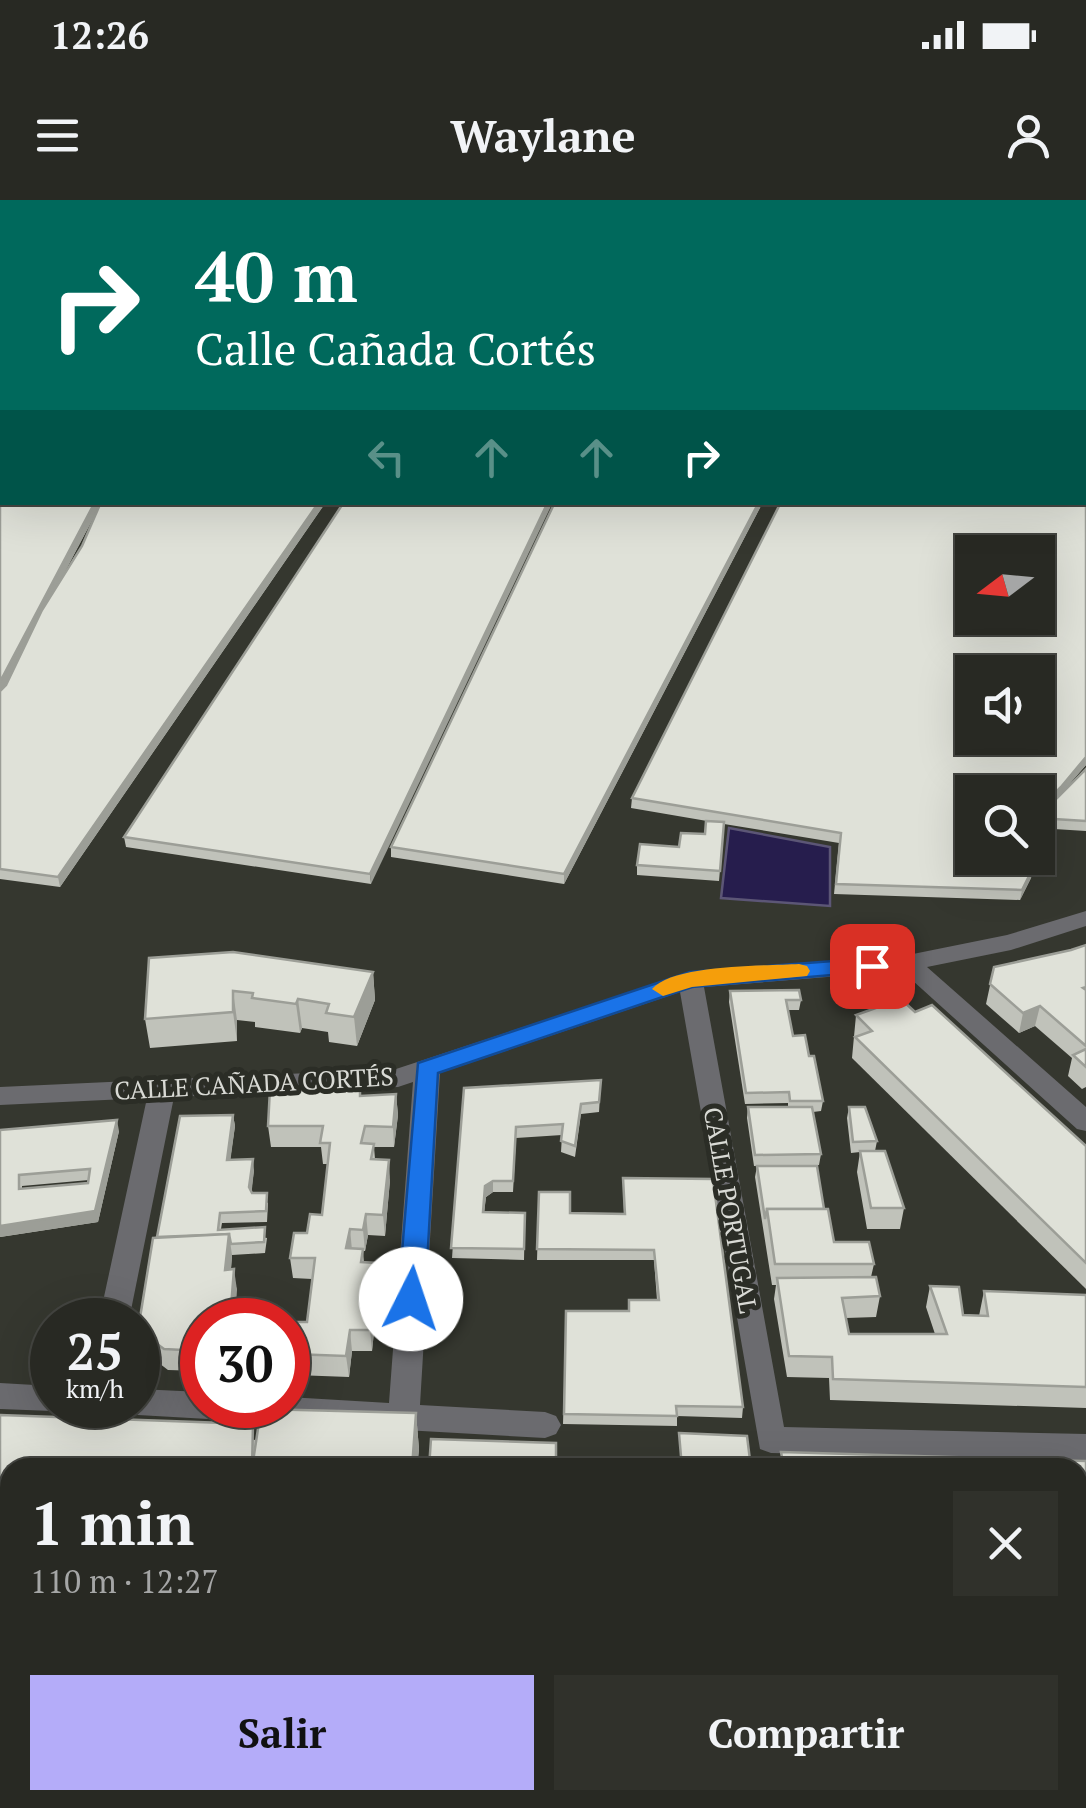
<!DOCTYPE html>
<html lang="es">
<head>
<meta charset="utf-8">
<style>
	body { margin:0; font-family:"PT Serif",serif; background:#30312b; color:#f1f3f6; height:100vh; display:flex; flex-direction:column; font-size:38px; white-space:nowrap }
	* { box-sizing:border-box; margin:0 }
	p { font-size:32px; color:#a5a6a6 }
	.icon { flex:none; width:55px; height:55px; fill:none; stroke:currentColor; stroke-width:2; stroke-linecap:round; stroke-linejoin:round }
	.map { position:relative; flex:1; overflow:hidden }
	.panel { position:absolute; left:0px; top:1258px; width:1088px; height:352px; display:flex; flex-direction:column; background:#282923; border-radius:30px 30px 0 0; box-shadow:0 10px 40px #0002,0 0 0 2px #444541 }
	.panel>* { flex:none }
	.banner { position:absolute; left:0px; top:0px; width:1088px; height:305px; box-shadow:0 10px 40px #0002,0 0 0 2px #444541; background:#00695c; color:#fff; overflow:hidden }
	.needle { width:65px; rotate:254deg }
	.buttons { position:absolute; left:955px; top:335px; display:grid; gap:20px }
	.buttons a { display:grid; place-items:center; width:100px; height:100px; border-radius:0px; background:#282923; box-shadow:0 10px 40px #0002,0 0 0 2px #444541; font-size:50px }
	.speed { position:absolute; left:30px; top:1098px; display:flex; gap:20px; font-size:50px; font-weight:700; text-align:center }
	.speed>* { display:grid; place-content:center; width:130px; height:130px; border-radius:50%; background:#282923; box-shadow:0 10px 40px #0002,0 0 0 2px #444541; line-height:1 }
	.speed small { font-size:25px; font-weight:400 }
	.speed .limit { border:15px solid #d22; background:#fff; color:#111 }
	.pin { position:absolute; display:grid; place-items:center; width:85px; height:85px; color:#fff; margin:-42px; border-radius:20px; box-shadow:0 5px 15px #0006 }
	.me { position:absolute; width:110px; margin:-55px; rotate:4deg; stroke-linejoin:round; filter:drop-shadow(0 0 8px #0008) }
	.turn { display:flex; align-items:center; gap:35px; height:210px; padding:0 30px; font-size:45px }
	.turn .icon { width:130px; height:130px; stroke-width:2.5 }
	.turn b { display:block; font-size:70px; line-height:85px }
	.lanes { display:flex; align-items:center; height:95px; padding:0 30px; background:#0003; justify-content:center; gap:50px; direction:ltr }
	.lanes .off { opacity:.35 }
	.round { display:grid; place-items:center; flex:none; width:105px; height:105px; border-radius:0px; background:#30312b }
	.summary { display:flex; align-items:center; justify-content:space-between; height:170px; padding:0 30px }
	h1 { font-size:60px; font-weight:700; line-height:75px }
	.button { display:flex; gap:20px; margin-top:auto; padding:20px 30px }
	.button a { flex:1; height:115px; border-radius:0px; background:#b4acf9; color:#111; font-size:40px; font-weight:700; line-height:115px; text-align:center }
	.button a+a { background:#30312b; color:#f1f3f6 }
	.status { display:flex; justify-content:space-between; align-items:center; height:70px; padding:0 50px; background:#282923; direction:ltr }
	.status svg { height:28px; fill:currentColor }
	header { display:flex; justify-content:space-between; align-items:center; height:130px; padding:0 30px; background:#282923; font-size:45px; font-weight:700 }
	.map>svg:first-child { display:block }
	.water { fill:#261d4d; stroke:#5c5676; stroke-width:2.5 }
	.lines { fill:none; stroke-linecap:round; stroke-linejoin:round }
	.minor { fill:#6b6b6f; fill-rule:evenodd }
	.wall { fill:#c0c2ba; fill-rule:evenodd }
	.shaded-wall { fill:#9c9e97 }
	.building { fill:#dfe1d8; stroke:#9c9e97; stroke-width:2.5; fill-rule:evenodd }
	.route { fill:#1a73e8; stroke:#114b97; stroke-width:2.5 }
	.slow { fill:#f59e0b }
	.labels { text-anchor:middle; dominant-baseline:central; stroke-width:10; stroke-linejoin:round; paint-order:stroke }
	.street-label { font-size:25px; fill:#d9dad5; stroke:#2b2d26 }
</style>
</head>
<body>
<div class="status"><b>12:26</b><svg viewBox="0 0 49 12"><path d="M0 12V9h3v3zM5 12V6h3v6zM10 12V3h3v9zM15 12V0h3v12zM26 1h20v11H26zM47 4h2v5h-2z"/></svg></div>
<header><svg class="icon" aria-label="menu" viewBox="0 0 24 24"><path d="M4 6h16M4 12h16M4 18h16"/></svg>Waylane<svg class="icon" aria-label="person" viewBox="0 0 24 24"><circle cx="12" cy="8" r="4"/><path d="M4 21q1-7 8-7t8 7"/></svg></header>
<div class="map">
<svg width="1086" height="1608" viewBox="0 0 1086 1608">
	<rect width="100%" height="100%" fill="#35372f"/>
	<!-- water -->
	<path class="water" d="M729,628L830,647V706L721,698Z"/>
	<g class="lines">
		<!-- minor -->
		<g class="minor">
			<path d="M1086,711V726L1011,750L927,767L1086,907V931L1077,929L902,771L704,787L784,1227L1086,1234V1260L771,1253L760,1249L680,792L440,873L420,1205L545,1212L556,1216L561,1225L556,1234L545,1238L138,1215L127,1211L124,1205H138V1189L202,1192V1205H288V1197L389,1203L413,882L398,887L174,897L129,1120H99L147,898L0,905V887L396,869L690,772L908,755L1007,735Z"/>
			<path d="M0,1183L52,1186V1205H64L52,1211L0,1209Z"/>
		</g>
	</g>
	<!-- wall -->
	<g class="wall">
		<path d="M1086,0V565L1064,590L1086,569V631L1038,628V592H972L1033,668L1031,678L1020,700L834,694L839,643L724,624L719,681L637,675V665L705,634L707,621L631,608L632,598Z"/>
		<path d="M0,237L2,302H326L60,687L0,679ZM97,311L82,346L61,379Z"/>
		<path d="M344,302L371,684L126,647L124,637Z"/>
		<path d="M555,302H763L564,684L391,657V647Z"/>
		<path d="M1086,745V887L1082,889L1068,876L1072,858L1035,826L1019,833L986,804L994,767L1071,750Z"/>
		<path d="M149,758L373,772L375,800L357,846L329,842L328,832L302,828L300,833L255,827V822L237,820V841L150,848L145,819Z"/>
		<path d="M730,791L801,800L799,810H788L793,836L809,856L823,901L821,911L813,912L821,954L819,965L754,966L747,918L748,907H788V903L745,904L729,802Z"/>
		<path d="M915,812L1086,946V1089L852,858L856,815Z"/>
		<path d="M601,880L599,912L581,914L575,957L561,952L562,935L516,938L513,992H493L486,997L484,1012L525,1013L524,1060L452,1058L464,888Z"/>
		<path d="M345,890L360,896L396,894L398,915L394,947H374L375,959L390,980L385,1036L368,1035L365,1051H363L364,1063H378L379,1084L372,1151H352L349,1177L295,1175L292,1154L307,1122L312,1079L293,1078L290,1058L322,1015L328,964H323L321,947H271L268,926Z"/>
		<path d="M849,907L877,941L875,951L904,1008L900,1029H867L857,972L860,952L851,953L847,918Z"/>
		<path d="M233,915L235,926L230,960L254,970L251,993L268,1003L267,1022L222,1023L221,1029L267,1038L265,1053L232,1055L231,1070L237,1090L202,1120V1171L168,1170L143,1151L138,1130L157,1037Z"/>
		<path d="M0,930L119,931L98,1022L0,1037ZM89,980L88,983L22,989V986Z"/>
		<path d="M757,966L824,1009L834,1042L874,1064L871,1077L880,1096L876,1117L846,1118L849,1134H935L926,1107L930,1086L963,1115L979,1116L984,1091L1086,1095V1208L830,1200L829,1178L787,1177L774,1099L776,1085H772L755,977Z"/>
		<path d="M623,978L743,1207L742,1218L677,1216V1226L563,1224L566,1111H629L657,1100L654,1060H537L539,992L570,1013L624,1014Z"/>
		<path d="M416,1213L419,1249L417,1268H10V1296H0V1215L256,1240Z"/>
		<path d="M1086,1261V1343H1078V1268Z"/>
		<path d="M1086,1396V1572L1078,1573V1397Z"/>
		<path d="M10,1600H204L203,1608H0Z"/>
		<path d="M227,1600H461L283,1608H228Z"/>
	</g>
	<!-- shaded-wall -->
	<g class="shaded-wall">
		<path d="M95,302H104L97,311L0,495V482Z"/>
		<path d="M319,302H326L60,687L58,677Z"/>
		<path d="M548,302H553L371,684L370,674Z"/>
		<path d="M759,302H763L564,684V674Z"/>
		<path d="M1086,557V565L1058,597L1038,618V610Z"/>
		<path d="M1033,668L1031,678L1020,700L1022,690Z"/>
		<path d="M373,772L375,800L357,846L354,817Z"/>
		<path d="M233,791L237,820V841L233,812Z"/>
		<path d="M298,799L302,828L300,833L296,804Z"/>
		<path d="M1040,806L1035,826L1019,833L1023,813Z"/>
		<path d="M396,894L398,915L394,947L393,927Z"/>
		<path d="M233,915L235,926L229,971L227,960Z"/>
		<path d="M117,920L119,931L98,1022L0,1037V1026L95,1011Z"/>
		<path d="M253,959L254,970L251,998L249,987Z"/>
		<path d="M389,960L390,980L385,1036L383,1015Z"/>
		<path d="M493,981V992L486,997L483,1023L485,986Z"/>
		<path d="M366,1014L368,1035L365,1051L363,1030Z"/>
		<path d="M350,1029L352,1050L346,1048Z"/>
		<path d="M229,1034L232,1055L229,1091L225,1070Z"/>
		<path d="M378,1063L379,1084L372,1151L370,1130Z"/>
		<path d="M234,1069L237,1090L235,1120H230Z"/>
		<path d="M350,1130L352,1151L349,1177L346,1156Z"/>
		<path d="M416,1213L419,1249L417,1268H412Z"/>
	</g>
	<!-- building -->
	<g class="building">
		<path d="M0,0H130L126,2H2V86L0,88Z"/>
		<path d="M136,0H266L262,2H132Z"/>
		<path d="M281,0H402L401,2H278Z"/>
		<path d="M404,0H574L571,2H402Z"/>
		<path d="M587,0H765L762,2H584Z"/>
		<path d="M778,0H982L977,2H775Z"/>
		<path d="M999,0H1086V557L1061,587L1038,610V592H972V658H1033V668L1022,690L836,684L841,633L632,598L781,302H1085V2H994ZM972,352H1038V418H972ZM972,472H1038V538H972Z"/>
		<path d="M2,91V123H0V93Z"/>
		<path d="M0,165H2V212L0,216Z"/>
		<path d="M2,234V302H95L0,482V237Z"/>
		<path d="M101,302H319L58,677L0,669V491L6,485L42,410L82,346Z"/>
		<path d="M344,302H548L370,674L124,637Z"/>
		<path d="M555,302H759L564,674L391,647Z"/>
		<path d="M1086,569V621L1038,618V617Z"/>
		<path d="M706,621L724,622L720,671L637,665L640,644L679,647L681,633L705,634Z"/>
		<path d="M1086,745V787L1083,788L1086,790V846L1040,806L1023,813L990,784L994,767L1071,750Z"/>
		<path d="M233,752L373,772L354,817L326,813L329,804L298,799L296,804L252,798L253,793L233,791V812L145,819L149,758Z"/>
		<path d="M799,790L801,800H786L793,836L805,835L809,856H814L823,901H790L789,892L746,893L730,791Z"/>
		<path d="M901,799L915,812L932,805L1086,946V1063L855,837L872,831L856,815Z"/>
		<path d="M1086,849V867L1073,855Z"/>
		<path d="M601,880L599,902L581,904L575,946L561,941L563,924L516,927L513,981H493L485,986L483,1012L525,1013L524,1049L451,1048L464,888Z"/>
		<path d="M345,885V890L360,889V896L396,894L393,927L365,926L361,943L374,944L371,959L389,960L383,1015L366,1014L363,1030L350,1029L346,1048L363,1049L361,1062L378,1063L370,1130H350L346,1156L292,1154L296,1122H307L315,1058H290L294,1033H307L310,1014L322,1015L330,943H320L323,926H268L270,889Z"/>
		<path d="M748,907H812L821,954L755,955Z"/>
		<path d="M849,907H865L877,941L853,942Z"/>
		<path d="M233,915L227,960L253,959L249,987L252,993H267L266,1011L220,1013L218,1030L265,1027L264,1042L231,1044L229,1034L157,1037L180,916Z"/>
		<path d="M117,920L95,1011L0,1026V930ZM90,969L88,983L19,989V975Z"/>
		<path d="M860,951H885L904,1008H871Z"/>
		<path d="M757,966H817L824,1009H767L765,1019Z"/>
		<path d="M623,978L713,979L743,1207L676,1206L677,1216L564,1214L566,1111H629V1100H659L654,1050L537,1049L539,992H570V1013L625,1014Z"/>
		<path d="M767,1009H828L834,1042H869L874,1064H775Z"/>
		<path d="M229,1034L225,1070L234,1069L230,1120H202V1151L164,1149L138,1130L153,1038Z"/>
		<path d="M876,1077L880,1096L842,1098L849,1134H947L930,1086L959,1087L963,1115L988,1116L984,1091L1086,1095V1187L833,1179L832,1157L789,1156L777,1078Z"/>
		<path d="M261,1209L416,1213L412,1268H252Z"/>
		<path d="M0,1215L253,1224L252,1268H10V1276L0,1275Z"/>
		<path d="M679,1233L747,1236L751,1268H682Z"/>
		<path d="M431,1239L556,1243V1268H429Z"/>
		<path d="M781,1252L1086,1261V1323L1078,1322V1268H784Z"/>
		<path d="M1086,1396V1539H1078V1397Z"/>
		<path d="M5,1458H10V1600H200V1601L60,1608H0V1486Z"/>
	</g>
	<!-- route -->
	<path class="route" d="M872,758L883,766L879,771L692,787L438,873L425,1099L421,1106L411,1109L402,1106L398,1099L418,863L690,772Z"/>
	<!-- slow -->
	<path class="slow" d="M799,764L807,766L810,771L807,776L692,787L663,796L652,789C674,764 765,766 799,764Z"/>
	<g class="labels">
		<!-- street labels -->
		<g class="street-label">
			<text transform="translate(254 883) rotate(-3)">CALLE CAÑADA CORTÉS</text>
			<text transform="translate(731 1010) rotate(80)">CALLE PORTUGAL</text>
		</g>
	</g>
</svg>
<div class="buttons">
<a><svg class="needle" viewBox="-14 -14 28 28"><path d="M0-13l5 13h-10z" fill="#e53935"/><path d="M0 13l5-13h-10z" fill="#a5a6a6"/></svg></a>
<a><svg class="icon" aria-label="sound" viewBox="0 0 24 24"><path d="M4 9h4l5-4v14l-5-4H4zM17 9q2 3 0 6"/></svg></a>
<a><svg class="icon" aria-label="search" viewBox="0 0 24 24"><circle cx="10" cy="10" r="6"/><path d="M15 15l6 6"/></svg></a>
</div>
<div class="speed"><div>25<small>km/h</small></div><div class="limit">30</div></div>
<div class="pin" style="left:872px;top:766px;background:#d93025"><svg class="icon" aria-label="arrive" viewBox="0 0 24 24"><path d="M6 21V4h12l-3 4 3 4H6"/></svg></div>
<svg class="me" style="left:411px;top:1099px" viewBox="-20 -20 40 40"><circle r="19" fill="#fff"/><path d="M0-13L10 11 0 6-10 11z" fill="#1a73e8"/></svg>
<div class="banner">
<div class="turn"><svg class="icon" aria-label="right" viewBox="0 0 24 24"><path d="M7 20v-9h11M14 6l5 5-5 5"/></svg><div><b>40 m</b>Calle Cañada Cortés</div></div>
<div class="lanes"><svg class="icon off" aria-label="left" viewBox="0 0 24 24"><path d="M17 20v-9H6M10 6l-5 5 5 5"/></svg><svg class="icon off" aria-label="ahead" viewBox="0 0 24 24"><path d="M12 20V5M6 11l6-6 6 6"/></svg><svg class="icon off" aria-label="ahead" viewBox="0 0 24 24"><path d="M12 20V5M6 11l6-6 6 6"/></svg><svg class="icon" aria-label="right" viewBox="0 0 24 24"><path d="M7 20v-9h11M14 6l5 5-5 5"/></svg></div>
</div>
<section class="panel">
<div class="summary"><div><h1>1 min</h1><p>110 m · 12:27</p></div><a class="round"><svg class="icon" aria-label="close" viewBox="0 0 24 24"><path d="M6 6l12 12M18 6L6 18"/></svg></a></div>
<div class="button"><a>Salir</a><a>Compartir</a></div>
</section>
</div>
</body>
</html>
